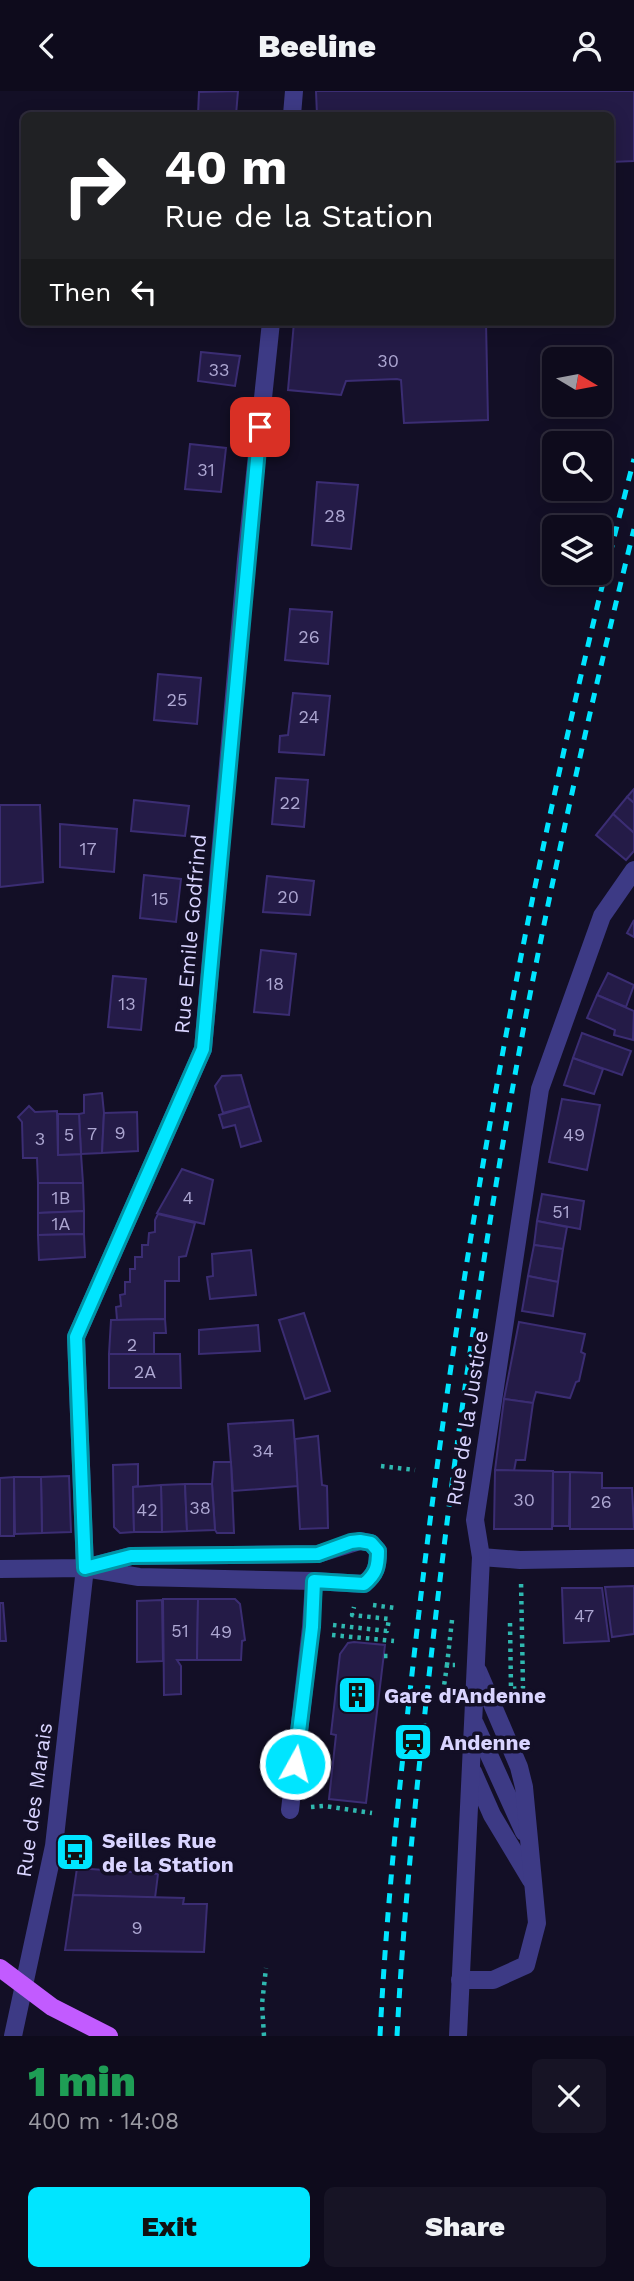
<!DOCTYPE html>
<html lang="en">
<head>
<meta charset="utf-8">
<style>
	body { margin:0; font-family:"Work Sans",sans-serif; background:#171425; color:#f1f3f6; height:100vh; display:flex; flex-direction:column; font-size:26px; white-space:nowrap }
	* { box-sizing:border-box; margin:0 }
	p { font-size:23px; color:#9b9ba3 }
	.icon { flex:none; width:38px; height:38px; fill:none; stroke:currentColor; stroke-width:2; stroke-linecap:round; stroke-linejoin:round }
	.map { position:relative; height:1945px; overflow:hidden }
	.details { display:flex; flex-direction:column; background:#0e0b1c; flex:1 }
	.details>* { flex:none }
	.banner { position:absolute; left:21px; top:21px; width:593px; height:214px; border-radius:10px; box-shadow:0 4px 18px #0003,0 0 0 2px #2e2b3b; background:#202124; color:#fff; overflow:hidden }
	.needle { width:46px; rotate:100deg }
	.fabs { position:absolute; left:542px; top:256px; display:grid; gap:14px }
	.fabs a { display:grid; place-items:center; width:70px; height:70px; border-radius:10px; background:#0e0b1c; box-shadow:0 4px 18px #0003,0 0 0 2px #2e2b3b; font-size:35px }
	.pin { position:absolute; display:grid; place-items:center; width:60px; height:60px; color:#fff; margin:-30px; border-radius:14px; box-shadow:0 4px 10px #0006 }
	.me { position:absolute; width:77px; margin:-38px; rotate:7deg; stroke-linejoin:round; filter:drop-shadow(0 0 5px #0008) }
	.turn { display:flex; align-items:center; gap:24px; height:147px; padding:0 28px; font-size:32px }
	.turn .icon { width:91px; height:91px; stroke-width:2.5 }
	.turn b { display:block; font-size:49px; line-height:60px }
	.then { display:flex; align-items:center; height:66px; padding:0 28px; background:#0003; gap:14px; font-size:26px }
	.round { display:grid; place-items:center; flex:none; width:74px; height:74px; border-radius:10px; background:#171425 }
	.headline { display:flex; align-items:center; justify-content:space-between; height:119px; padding:0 28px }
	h1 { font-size:42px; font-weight:800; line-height:52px; color:#1e9e55 }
	.button { display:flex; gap:14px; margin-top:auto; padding:14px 28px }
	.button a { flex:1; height:80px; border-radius:10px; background:#00e5ff; color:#111; font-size:28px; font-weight:800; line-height:80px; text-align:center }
	.button a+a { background:#171425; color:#f1f3f6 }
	header { display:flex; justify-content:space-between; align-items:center; height:91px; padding:0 28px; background:#0e0b1c; font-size:32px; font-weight:800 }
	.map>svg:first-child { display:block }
	.building { fill:#241b47; stroke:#3b2d73; stroke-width:2 }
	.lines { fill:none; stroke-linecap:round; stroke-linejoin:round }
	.path { stroke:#2fb8b0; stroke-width:4.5; stroke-dasharray:3.5 5; stroke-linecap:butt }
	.minor { stroke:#3d3a85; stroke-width:18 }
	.rail { stroke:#00e5ff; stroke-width:5; stroke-dasharray:10 9; stroke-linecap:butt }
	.major-bridge { stroke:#c25bff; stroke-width:18 }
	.route-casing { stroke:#0095a6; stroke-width:18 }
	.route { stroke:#00e5ff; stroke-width:12 }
	.labels { text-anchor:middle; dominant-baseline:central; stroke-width:7; stroke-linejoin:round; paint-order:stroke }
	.number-label { font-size:18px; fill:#aca6d1 }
	.street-label { font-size:21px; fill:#d9d4ff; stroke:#130f26 }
	.poi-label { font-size:21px; font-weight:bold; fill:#d9d4ff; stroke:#130f26; text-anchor:start }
</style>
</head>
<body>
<header><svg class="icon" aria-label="back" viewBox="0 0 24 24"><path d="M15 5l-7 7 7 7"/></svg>Beeline<svg class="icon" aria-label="person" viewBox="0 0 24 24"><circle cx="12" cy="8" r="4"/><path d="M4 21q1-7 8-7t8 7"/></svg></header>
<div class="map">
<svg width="634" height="1945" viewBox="0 0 634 1945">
	<rect width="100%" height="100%" fill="#130f26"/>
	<!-- building -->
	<g class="building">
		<path d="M238,0L236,24H198L199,1Z"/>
		<path d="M316,0H634V70L611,71V24H317Z"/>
		<path d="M294,231H486L488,329L404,332L401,289L397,288L346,290L341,304L288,299Z"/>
		<path d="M201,261L240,265L235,295L198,290Z"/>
		<path d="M190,353L226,357L221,401L185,398Z"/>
		<path d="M317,391L358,394L351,458L312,454Z"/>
		<path d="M290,518L332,521L328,573L285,569Z"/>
		<path d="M158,583L201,587L197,633L154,629Z"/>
		<path d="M293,602L330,605L324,664L279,661L280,645L288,644Z"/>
		<path d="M276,687L308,689L304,736L272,733Z"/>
		<path d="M634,698V712L627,706Z"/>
		<path d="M627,706L634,712V742L613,723Z"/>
		<path d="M134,709L189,715L185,745L131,740Z"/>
		<path d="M0,714H40L43,791L0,796Z"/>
		<path d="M613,723L634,742V760L626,769L596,744Z"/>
		<path d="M60,733L117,738L114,781L60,776Z"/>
		<path d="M144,784L181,788L176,831L140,827Z"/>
		<path d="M267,785L314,790L310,824L263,821Z"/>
		<path d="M634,829V846L627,842Z"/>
		<path d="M261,859L296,863L289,924L254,921Z"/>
		<path d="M608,882L634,894L626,916L597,904Z"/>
		<path d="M113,885L146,888L141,939L108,936Z"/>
		<path d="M597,904L634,920L633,949L614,944L615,939L587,927Z"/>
		<path d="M582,942L631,960L622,984L573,967Z"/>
		<path d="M573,967L603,978L594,1003L564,994Z"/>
		<path d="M241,984L250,1015L223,1022L215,995L222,985Z"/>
		<path d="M102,1002L104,1022L102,1062L81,1063L79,1023L84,1022V1004Z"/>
		<path d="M562,1008L600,1014L587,1079L549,1071Z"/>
		<path d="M29,1015L35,1021L57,1020L58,1064L81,1063L83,1092H38L37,1067H23L22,1031L18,1026Z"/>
		<path d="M250,1015L261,1050L241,1056L235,1034L223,1037L219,1024Z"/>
		<path d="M137,1021L138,1060L102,1062L104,1022Z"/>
		<path d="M58,1023H79L81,1063L58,1064Z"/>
		<path d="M182,1078L213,1089L204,1133L157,1122Z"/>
		<path d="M38,1092H83L84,1120L38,1122Z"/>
		<path d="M542,1103L584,1110L580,1138L537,1130Z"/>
		<path d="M84,1120V1143L38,1144V1122Z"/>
		<path d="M158,1123L195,1132L186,1165L179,1166V1190H165V1228L117,1229L116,1216L121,1215L120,1204L125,1203V1191H130V1178H135V1166H142V1154H148L149,1142L155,1141V1129Z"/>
		<path d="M537,1130L567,1136L563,1158L534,1154Z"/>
		<path d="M84,1143L85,1166L39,1169L38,1144Z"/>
		<path d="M534,1154L563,1158L558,1191L528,1185Z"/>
		<path d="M251,1159L256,1204L210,1208L207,1186L213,1185L212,1163Z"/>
		<path d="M528,1185L558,1191L553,1225L522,1220Z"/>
		<path d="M304,1222L330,1300L305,1308L279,1229Z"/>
		<path d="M165,1228L166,1242H154V1263H109L111,1229Z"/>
		<path d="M519,1231L585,1243L581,1261L585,1263L579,1290L576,1291L570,1307L536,1301L533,1312L504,1308Z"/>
		<path d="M258,1234L260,1260L199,1263V1239Z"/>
		<path d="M109,1263H180L181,1297H109Z"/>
		<path d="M504,1308L533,1312L525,1369H516L514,1380L495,1379Z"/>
		<path d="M293,1329L298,1395L233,1400L228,1333Z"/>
		<path d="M318,1345L322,1394L327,1395L328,1437L300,1438L295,1348Z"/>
		<path d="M214,1371H231L234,1442H217L215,1439L212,1393Z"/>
		<path d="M138,1373V1395L133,1396L134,1441L120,1442L114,1436L113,1374Z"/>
		<path d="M495,1379L553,1380L552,1438H494Z"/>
		<path d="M553,1381H570L569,1435H553Z"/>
		<path d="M570,1381L602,1382V1397H632L634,1438H570Z"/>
		<path d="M69,1385L71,1441L42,1442L41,1386Z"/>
		<path d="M14,1386V1445H0V1387Z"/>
		<path d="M14,1386H41L42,1442L15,1443Z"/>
		<path d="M185,1393L187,1440L162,1441L161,1394Z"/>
		<path d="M185,1393H212L215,1439L187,1440Z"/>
		<path d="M161,1394L162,1441H134L133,1396Z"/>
		<path d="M634,1495V1543L612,1546L605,1496Z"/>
		<path d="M562,1497H602L609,1550L564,1552Z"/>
		<path d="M163,1508H198L197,1569H177L181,1575V1603L164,1604Z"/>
		<path d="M198,1508H235L240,1513L245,1549L242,1550L241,1569H197Z"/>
		<path d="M162,1509L163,1570L137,1571V1510Z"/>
		<path d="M0,1512H3L6,1550H0Z"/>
		<path d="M354,1551L385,1554L366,1712L329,1708L336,1644L331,1643L340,1563L348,1552Z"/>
		<path d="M77,1777L158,1783L155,1807L73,1804Z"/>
		<path d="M73,1804L184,1807L183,1813H207L204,1861L65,1859Z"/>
	</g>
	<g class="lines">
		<!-- path -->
		<g class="path">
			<path d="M381,1375L415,1379"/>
			<path d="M373,1514L395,1517"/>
			<path d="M452,1529L447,1574H455"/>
			<path d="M510,1532L511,1598L523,1597L521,1490"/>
			<path d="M333,1534L387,1540L389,1528L352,1524L354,1516"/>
			<path d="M332,1544L394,1550"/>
			<path d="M384,1565H390"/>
			<path d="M443,1602L447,1574"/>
			<path d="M311,1716L324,1715L372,1722"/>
			<path d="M264,1945L262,1913L266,1877"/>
		</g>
		<!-- minor -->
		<g class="minor">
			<path d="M292,24L294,0"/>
			<path d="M481,1466L520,1469L634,1467"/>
			<path d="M0,1478L85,1477L139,1486L314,1490L364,1493C376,1483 378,1475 378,1460L371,1452L360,1450L318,1463L131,1465L85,1477"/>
			<path d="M475,1633L524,1741"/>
			<path d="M473,1681L492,1724L531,1789"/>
			<path d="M290,1719L311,1536L314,1490"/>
			<path d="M460,1889H493L526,1874L537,1832L524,1696L519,1676L478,1580"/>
			<path d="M13,1945L54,1755L85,1477L76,1246L203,958L246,468L271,231"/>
			<path d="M458,1945L481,1466L475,1429L540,998L602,825L634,779"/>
		</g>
		<!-- rail -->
		<g class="rail">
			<path d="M380,1945C387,1803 403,1662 419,1521C464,1132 536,747 634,368"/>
			<path d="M397,1945C404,1810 419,1674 434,1540C457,1339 486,1139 523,940C555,771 593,604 634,438"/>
		</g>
		<!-- major-bridge -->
		<path class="major-bridge" d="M0,1877L52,1916L109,1945"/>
	</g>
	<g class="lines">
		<!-- route casing -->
		<g class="route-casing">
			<path id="route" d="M260,336L203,958L76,1246L85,1477L131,1465L318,1463L351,1451L360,1450L371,1452L378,1460C378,1476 376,1483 364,1493L314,1490L312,1536L295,1673"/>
		</g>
		<!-- route -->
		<use href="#route" class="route"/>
	</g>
	<!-- icons -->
	<defs>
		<g id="building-square" transform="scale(2.0125)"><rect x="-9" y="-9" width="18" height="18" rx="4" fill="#00e5ff" stroke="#130f26"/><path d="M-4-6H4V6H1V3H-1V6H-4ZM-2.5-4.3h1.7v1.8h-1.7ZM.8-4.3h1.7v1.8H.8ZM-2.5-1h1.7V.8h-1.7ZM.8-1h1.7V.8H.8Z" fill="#111"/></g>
		<g id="station-square" transform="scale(2.0125)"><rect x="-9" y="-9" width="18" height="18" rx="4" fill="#00e5ff" stroke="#130f26"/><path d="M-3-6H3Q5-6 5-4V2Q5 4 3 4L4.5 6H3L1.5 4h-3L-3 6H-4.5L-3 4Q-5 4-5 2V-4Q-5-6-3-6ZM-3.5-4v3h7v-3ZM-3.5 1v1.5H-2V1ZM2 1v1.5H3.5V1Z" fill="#111"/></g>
		<g id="bus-square" transform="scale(2.0125)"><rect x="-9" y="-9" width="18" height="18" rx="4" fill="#00e5ff" stroke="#130f26"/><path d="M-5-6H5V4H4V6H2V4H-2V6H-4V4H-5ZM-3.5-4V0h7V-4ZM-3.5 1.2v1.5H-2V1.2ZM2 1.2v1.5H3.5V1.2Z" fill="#111"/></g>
	</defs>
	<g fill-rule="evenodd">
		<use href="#building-square" x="357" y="1604"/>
		<use href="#station-square" x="413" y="1651"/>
		<use href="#bus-square" x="75" y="1761"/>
	</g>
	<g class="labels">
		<!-- number labels -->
		<g class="number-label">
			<text x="388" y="269">30</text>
			<text x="219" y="278">33</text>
			<text x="206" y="378">31</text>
			<text x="335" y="424">28</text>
			<text x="309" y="545">26</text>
			<text x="177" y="608">25</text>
			<text x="309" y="625">24</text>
			<text x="290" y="711">22</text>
			<text x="88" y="757">17</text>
			<text x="288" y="805">20</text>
			<text x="160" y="807">15</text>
			<text x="275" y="892">18</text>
			<text x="127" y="912">13</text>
			<text x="120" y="1041">9</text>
			<text x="92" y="1042">7</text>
			<text x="69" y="1043">5</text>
			<text x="574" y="1043">49</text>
			<text x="40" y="1047">3</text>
			<text x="61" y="1106">1B</text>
			<text x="188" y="1106">4</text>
			<text x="561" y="1120">51</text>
			<text x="61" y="1132">1A</text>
			<text x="132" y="1253">2</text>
			<text x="145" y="1280">2A</text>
			<text x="263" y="1359">34</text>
			<text x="524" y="1408">30</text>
			<text x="601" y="1410">26</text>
			<text x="200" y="1416">38</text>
			<text x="147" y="1418">42</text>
			<text x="584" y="1524">47</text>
			<text x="180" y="1539">51</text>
			<text x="221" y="1540">49</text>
			<text x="137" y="1836">9</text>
		</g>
		<!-- street labels -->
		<g class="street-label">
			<text transform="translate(190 843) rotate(-85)">Rue Emile Godfrind</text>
			<text transform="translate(467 1327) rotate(-81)">Rue de la Justice</text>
			<text transform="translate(34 1709) rotate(-82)">Rue des Marais</text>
		</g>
		<!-- poi labels -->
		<g class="poi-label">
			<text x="384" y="1604">Gare d'Andenne</text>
			<text x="440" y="1651">Andenne</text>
			<text x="102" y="1749">Seilles Rue<tspan x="102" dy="24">de la Station</tspan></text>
		</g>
	</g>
</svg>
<div class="fabs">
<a><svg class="needle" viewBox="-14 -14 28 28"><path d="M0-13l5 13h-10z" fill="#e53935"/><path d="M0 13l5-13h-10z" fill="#9b9ba3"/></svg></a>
<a><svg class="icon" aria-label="search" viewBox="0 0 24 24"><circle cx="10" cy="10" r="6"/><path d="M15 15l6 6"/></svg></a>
<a><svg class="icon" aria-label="layers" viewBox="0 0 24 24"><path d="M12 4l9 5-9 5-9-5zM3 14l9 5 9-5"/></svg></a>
</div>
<div class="pin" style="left:260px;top:336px;background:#d93025"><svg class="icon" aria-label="arrive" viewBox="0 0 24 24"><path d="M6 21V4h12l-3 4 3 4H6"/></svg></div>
<svg class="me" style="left:295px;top:1673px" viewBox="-20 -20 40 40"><circle r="17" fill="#00e5ff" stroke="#fff" stroke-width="3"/><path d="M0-11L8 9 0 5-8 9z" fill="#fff"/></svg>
<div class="banner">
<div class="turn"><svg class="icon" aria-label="right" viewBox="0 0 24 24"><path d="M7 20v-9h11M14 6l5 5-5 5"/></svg><div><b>40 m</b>Rue de la Station</div></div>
<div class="then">Then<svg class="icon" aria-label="left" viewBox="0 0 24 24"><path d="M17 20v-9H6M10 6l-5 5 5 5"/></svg></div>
</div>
</div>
<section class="details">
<div class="headline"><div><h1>1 min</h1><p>400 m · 14:08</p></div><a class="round"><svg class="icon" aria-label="close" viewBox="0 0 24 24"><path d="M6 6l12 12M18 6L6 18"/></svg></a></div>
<div class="button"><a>Exit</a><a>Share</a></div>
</section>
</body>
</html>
